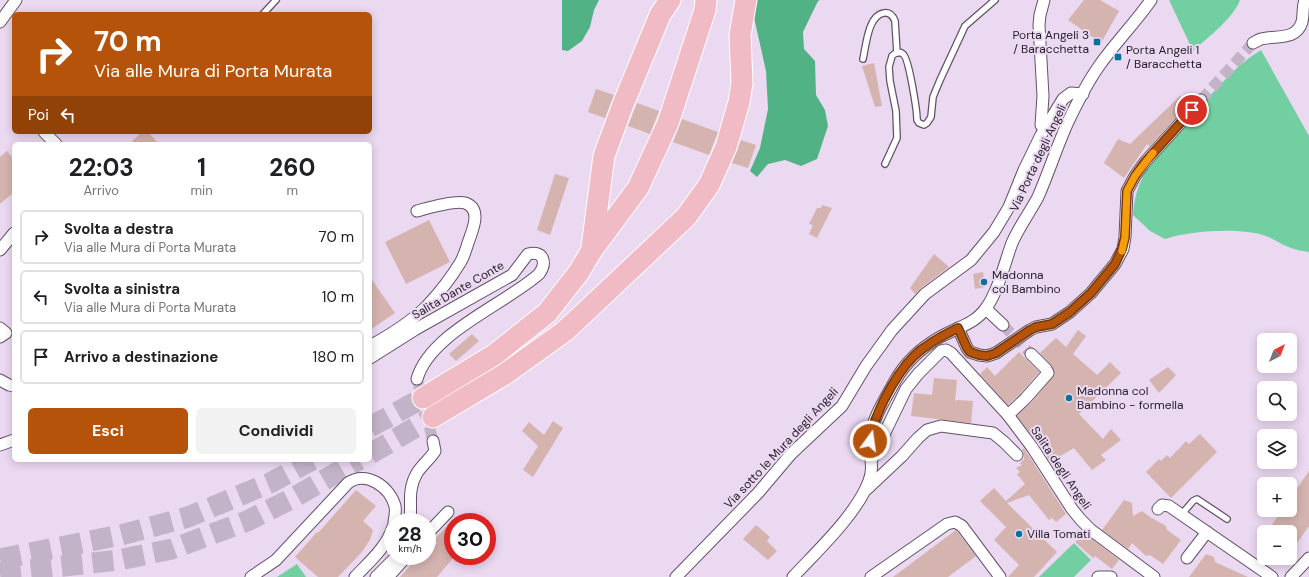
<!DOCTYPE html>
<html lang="it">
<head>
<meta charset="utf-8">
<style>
	body { margin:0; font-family:"DM Sans",sans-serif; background:#f2f2f2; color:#202124; height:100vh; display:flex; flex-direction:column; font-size:15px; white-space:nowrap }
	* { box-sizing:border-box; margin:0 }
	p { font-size:13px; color:#757577 }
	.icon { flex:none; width:22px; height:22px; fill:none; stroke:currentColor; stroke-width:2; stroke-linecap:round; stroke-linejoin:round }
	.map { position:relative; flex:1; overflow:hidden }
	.drawer { position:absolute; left:12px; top:142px; width:360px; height:320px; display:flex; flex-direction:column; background:#fff; border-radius:6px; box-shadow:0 2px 10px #0003 }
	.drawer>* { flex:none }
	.banner { position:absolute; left:12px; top:12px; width:360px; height:122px; border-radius:6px; box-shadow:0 2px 10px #0003; background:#b45309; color:#fff; overflow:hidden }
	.needle { width:26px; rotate:42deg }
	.controls { position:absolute; left:1257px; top:333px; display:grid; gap:8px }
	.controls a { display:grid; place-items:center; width:40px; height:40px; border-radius:6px; background:#fff; box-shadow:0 2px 10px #0003; font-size:20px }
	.speed { position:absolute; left:384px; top:513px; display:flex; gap:8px; font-size:20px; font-weight:700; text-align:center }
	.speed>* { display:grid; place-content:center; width:52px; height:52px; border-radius:50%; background:#fff; box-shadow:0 2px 10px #0003; line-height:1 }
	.speed small { font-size:10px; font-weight:400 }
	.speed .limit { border:6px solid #d22; background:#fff; color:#111 }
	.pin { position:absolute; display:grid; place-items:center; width:34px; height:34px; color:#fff; margin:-17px; border:2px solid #fff; border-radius:50%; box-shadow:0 1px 4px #0007 }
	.me { position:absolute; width:44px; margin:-22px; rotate:14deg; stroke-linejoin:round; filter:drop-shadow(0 0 3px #0008) }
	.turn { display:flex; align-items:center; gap:14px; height:84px; padding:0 16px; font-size:18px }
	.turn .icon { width:52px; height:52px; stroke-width:2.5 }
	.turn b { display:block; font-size:28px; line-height:34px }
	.then { display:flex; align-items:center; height:38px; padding:0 16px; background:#0003; gap:8px; font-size:15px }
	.eta { display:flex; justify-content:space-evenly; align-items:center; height:68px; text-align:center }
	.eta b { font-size:24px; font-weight:700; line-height:28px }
	.cta { display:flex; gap:8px; margin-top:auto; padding:8px 16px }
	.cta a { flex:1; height:46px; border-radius:6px; background:#b45309; color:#fff; font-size:16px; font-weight:700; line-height:46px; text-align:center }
	.cta a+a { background:#f2f2f2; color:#202124 }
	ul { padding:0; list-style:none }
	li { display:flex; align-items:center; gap:12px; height:54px; margin:0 8px 6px; padding:0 8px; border:2px solid #e0e0e0; border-radius:6px }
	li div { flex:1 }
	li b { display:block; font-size:15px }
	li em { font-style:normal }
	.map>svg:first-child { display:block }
	.green { fill:#72cfa1 }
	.forest { fill:#51b385 }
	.building { fill:#d5b4b0 }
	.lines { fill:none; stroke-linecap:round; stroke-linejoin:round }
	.street-tunnel { stroke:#c3b3c8; stroke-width:11; stroke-dasharray:11 5.5; stroke-linecap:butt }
	.highway-tunnel { stroke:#c3b3c8; stroke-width:21; stroke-dasharray:21 10; stroke-linecap:butt }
	.lane-casing { stroke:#625267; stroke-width:8 }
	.street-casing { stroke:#625267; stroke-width:13 }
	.highway-casing { stroke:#fff; stroke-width:23 }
	.lane { stroke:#fff; stroke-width:5.5 }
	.street { stroke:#fff; stroke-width:11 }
	.highway { stroke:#f1bbc6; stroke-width:21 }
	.route-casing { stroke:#753606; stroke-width:10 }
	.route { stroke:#b45309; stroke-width:7 }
	.slow { stroke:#f59e0b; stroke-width:7 }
	.poi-dot { fill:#07719d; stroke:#ebd8f1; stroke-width:1.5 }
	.labels { text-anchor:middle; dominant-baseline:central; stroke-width:4; stroke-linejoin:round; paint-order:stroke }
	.poi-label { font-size:12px; fill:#241d26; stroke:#ebd8f1; text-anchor:start }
	.street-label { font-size:12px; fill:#241d26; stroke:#ebd8f1 }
</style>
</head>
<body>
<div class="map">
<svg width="1309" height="577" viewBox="0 0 1309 577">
	<rect width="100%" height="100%" fill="#ebd8f1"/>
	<!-- green -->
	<g class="green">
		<path d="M1169,0H1240C1233,19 1208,37 1193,51Z"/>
		<path d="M1261,50L1309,136V252C1303,251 1296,250 1291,248C1282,245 1274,239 1266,236C1240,227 1190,231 1165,239L1150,231L1133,215C1134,199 1138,185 1146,171C1158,151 1175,135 1191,117C1213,93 1233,67 1261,50Z"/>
		<path d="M1074,543L1091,560L1074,577H1039Z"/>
		<path d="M297,564L306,577H277Z"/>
	</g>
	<!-- forest -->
	<g class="forest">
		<path d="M562,0H599L594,10L590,27L582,41L568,51L562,50Z"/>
		<path d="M752,0H820L818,1L803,32L804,49L815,61L816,95L825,110L828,126L817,159L801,166L785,160L768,164L757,177L750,171L760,148L768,109L766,71L751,4Z"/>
	</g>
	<!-- building -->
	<g class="building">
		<path d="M1084,0H1100L1119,11L1101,43L1068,20Z"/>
		<path d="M874,63L882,106L875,107L862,66Z"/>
		<path d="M596,89L614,95L605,118L588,112Z"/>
		<path d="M1180,96L1188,104L1150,146L1147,144L1124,178L1104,163L1118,139L1130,144Z"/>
		<path d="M637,103L659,111L650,134L628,126Z"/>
		<path d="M682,119L718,132L709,155L673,142Z"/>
		<path d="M142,132H148L159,144H129Z"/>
		<path d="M741,140L756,145L748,168L732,163Z"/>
		<path d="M7,151L14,160V192L0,204V157Z"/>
		<path d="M555,174L569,178L550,235L537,230Z"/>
		<path d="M822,205L832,208L817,238L809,234L813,225L809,224L817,208H821Z"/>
		<path d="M429,220L450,262L406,284L385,242Z"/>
		<path d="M934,254L949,267L921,288L915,294L910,288Z"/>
		<path d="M983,272L985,287L975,289L973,274Z"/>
		<path d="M370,277L395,313L370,330Z"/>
		<path d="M1078,330L1086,336L1073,354L1097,375L1110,362L1121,373L1079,414L1103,439L1111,429L1121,440L1101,455L1106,460L1092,470L1074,448L1050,462L1038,443L1017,416L1030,404L1055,374L1052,366L1040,353L1056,338L1066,347Z"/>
		<path d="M472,334L479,341L456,361L449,354Z"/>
		<path d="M1019,352L1039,372L1020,394L1008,405L980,374L987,367L995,376Z"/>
		<path d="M1168,367L1176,375L1159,393L1149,380Z"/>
		<path d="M934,378L957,380L955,401L957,400L973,401L971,423L911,416L914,393L932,395Z"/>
		<path d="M553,421L563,428L533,477L523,470L538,446L522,431L529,422L544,435Z"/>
		<path d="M1200,434L1217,452L1171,498L1146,472L1159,459L1161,461L1167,455L1170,458L1186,441L1189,444Z"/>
		<path d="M1024,448L1066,514L1056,522L1052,518L1049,520L1029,495L1007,503L1057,552L1034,577H1008L1019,565L994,540L1006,527L980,501L994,488L1006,501L1025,484L1017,474L1020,472L1016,468L1022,465L1020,463L1024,459V453L1022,450Z"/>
		<path d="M1309,471V526L1290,553V532H1267L1282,510H1290V499Z"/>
		<path d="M356,490L376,506L363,521L373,530L370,540L361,553L338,577H318L295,557L317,532L318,533Z"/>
		<path d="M1124,500L1132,503L1133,516L1142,511L1150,517L1166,526L1167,530L1181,540L1163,564L1150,555L1146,556L1132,543L1128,549L1102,530Z"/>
		<path d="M756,525L770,537L767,541L777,551L768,560L743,539Z"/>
		<path d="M446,527L453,533V558L437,577H400L419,556H427V554L437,543L434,540Z"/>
		<path d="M956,530L976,556L948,577H893Z"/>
		<path d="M1084,533L1119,560L1112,569L1095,556L1093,558L1075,542Z"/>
		<path d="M1206,554L1214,557L1215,562L1248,577H1189Z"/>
	</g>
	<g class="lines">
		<!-- street-tunnel -->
		<g class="street-tunnel">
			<path d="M1201,100L1253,43"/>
			<path d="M1003,325L1031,354"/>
			<path d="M417,379L433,441"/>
		</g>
		<!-- highway-tunnel -->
		<g class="highway-tunnel">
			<path d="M370,427L423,398"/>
			<path d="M370,454L433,417"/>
			<path d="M0,559L121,535L188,517L272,482L312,460"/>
			<path d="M0,573L119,560L172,549L247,521L291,499L359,460"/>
		</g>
		<!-- lane casing -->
		<g class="lane-casing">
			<g id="lane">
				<path d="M263,14L276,0"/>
				<path d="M863,59C866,46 868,15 884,13C890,12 893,16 895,21L897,53"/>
				<path d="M885,164L897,138L896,111L890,81L889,67L892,56C895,53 899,51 903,54C909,58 917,111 917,120L919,123L924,125L927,123L931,117L933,97L940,80L965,26L995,0"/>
				<path d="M1181,515L1193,501L1197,499L1227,519"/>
			</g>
		</g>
		<!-- street casing -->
		<g class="street-casing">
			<g id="street">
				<path d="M1044,0L1040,15L1039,25L1043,96L1041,125L1044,129"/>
				<path d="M0,22L16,0"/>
				<path d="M1253,43C1255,42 1258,40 1261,39C1276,35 1296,41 1302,22C1304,14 1302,7 1305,0"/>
				<path d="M44,132L56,144"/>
				<path d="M0,250L14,233"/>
				<path d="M986,309L1003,325"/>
				<path d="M0,328L6,333L0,337"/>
				<path d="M958,328L967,348L970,352L979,355L987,356L996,353L1030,330L1036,327L1052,324L1070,312L1091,293L1115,264L1123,249L1125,237L1127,191L1135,176L1145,162L1201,100"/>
				<path d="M370,346C390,335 410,323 427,306C439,293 451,278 460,263C464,257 466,249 468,243C472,231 483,209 465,203C455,200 428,208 417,211"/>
				<path d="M370,358L416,329L512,275L528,254C544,250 547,263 539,274C504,305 430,333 417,379"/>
				<path d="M0,380L9,385L14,386"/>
				<path d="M1008,415L1025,399L1048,373L1046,369L1031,354"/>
				<path d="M0,445L14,440"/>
				<path d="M872,459L906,389L918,374L941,351L946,350L951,353L1008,415L1032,447L1072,509L1081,520L1091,530L1154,577"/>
				<path d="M867,489L902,456L918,438L927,430L941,426L993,433L1004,442L1017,455"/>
				<path d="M1158,509L1162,505L1169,506L1272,577"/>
				<path d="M410,522C412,504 407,490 417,473C422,465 430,459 435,451L433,441"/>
				<path d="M427,534L448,512"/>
				<path d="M1187,558L1207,532"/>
				<path d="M251,577L276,560L348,483C366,470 390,487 395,506C396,511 395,517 394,522"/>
				<path d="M355,577C369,562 386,548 393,527"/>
				<path d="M376,577L397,556"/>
				<path d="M388,577L407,556"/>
				<path d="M676,577L758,493L791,454L842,406L866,366L892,330L925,294L971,260L994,232L1009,207L1024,170L1041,135L1063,99L1071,93L1083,94"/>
				<path d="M793,577C817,551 857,514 869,481C875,465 868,455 870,439C872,419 885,399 895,381C906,361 922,347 942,336C958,327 975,324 986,308C998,292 1005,262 1012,243C1019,227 1030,212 1038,197C1049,172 1057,146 1068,122C1077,103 1087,83 1099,66C1115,43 1135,23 1151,0"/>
				<path d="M871,577L947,524L955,522L962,526L1000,577"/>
				<path d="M1098,577H1111"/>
				<path d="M1291,577L1309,558"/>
			</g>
		</g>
		<!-- highway casing -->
		<g class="highway-casing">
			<g id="highway">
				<path d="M592,247L604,156L622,107L660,15L670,0"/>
				<path d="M423,398L494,355L547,313L579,272L592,250L638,188L668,123L705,10L706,0"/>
				<path d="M433,417L505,374L565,331L686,217L709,185L726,147L739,102L742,83L740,35L746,0"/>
			</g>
		</g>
		<!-- lane -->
		<use href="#lane" class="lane"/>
		<!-- street -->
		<use href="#street" class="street"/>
		<!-- highway -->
		<use href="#highway" class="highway"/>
	</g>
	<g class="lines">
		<!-- route casing -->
		<g class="route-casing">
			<path id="route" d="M870,441C872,426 878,413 884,400C904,361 918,347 958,328L967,348L970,352L979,355L987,356L996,353L1030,330L1036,327L1052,324L1070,312L1091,293L1115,264L1122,249L1125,237L1127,191L1135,176L1145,162L1192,110"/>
		</g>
		<!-- route -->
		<use href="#route" class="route"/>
		<!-- slow -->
		<path class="slow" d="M1122,251L1125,237L1127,191L1135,176L1153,153"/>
	</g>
	<!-- markers -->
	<g class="poi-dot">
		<rect x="1093" y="38" width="8" height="8" rx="2"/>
		<rect x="1114" y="53" width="8" height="8" rx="2"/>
		<circle cx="984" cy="282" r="4"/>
		<circle cx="1069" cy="398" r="4"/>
		<circle cx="1019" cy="534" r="4"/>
	</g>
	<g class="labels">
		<!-- poi labels -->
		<g class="poi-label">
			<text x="1089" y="35" text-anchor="end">Porta Angeli 3<tspan x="1089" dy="14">/ Baracchetta</tspan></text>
			<text x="1126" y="50">Porta Angeli 1<tspan x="1126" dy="14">/ Baracchetta</tspan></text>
			<text x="992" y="275">Madonna<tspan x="992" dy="14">col Bambino</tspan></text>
			<text x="1077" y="391">Madonna col<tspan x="1077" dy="14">Bambino - formella</tspan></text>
			<text x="1027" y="534">Villa Tomati</text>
		</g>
		<!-- street labels -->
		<g class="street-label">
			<text transform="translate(1038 158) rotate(-65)">Via Porta degli Angeli</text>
			<text transform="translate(458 290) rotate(-30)">Salita Dante Conte</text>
			<text transform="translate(781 448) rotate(-47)">Via sotto le Mura degli Angeli</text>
			<text transform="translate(1061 468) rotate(56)">Salita degli Angeli</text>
		</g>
	</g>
</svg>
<div class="controls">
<a><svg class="needle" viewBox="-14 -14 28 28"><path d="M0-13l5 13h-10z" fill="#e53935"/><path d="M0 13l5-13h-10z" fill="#757577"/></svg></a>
<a><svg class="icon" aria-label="search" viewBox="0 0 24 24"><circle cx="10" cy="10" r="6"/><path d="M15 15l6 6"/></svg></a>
<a><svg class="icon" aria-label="layers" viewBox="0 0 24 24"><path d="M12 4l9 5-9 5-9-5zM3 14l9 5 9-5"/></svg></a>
<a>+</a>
<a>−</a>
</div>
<div class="speed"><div>28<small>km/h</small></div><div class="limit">30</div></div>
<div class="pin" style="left:1192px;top:110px;background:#d93025"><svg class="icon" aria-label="arrive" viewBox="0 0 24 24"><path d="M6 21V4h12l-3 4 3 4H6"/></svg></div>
<svg class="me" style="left:870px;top:441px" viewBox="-20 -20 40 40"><circle r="17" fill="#b45309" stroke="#fff" stroke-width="3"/><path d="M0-11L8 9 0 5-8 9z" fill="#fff"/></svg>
<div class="banner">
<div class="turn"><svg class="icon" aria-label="right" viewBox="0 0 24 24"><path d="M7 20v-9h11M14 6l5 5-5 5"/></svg><div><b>70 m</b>Via alle Mura di Porta Murata</div></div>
<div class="then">Poi<svg class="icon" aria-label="left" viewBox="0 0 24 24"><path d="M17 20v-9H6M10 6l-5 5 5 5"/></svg></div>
</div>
<section class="drawer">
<div class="eta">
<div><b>22:03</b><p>Arrivo</p></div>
<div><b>1</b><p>min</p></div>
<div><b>260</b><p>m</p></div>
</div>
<ul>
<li><svg class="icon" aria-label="right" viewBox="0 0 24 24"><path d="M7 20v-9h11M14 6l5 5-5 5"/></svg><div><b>Svolta a destra</b><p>Via alle Mura di Porta Murata</p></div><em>70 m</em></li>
<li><svg class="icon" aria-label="left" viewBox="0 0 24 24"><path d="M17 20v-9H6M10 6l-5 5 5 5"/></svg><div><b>Svolta a sinistra</b><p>Via alle Mura di Porta Murata</p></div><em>10 m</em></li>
<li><svg class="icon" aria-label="arrive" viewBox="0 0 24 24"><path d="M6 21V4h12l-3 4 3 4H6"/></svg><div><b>Arrivo a destinazione</b></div><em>180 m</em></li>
</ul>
<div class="cta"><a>Esci</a><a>Condividi</a></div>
</section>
</div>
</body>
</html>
